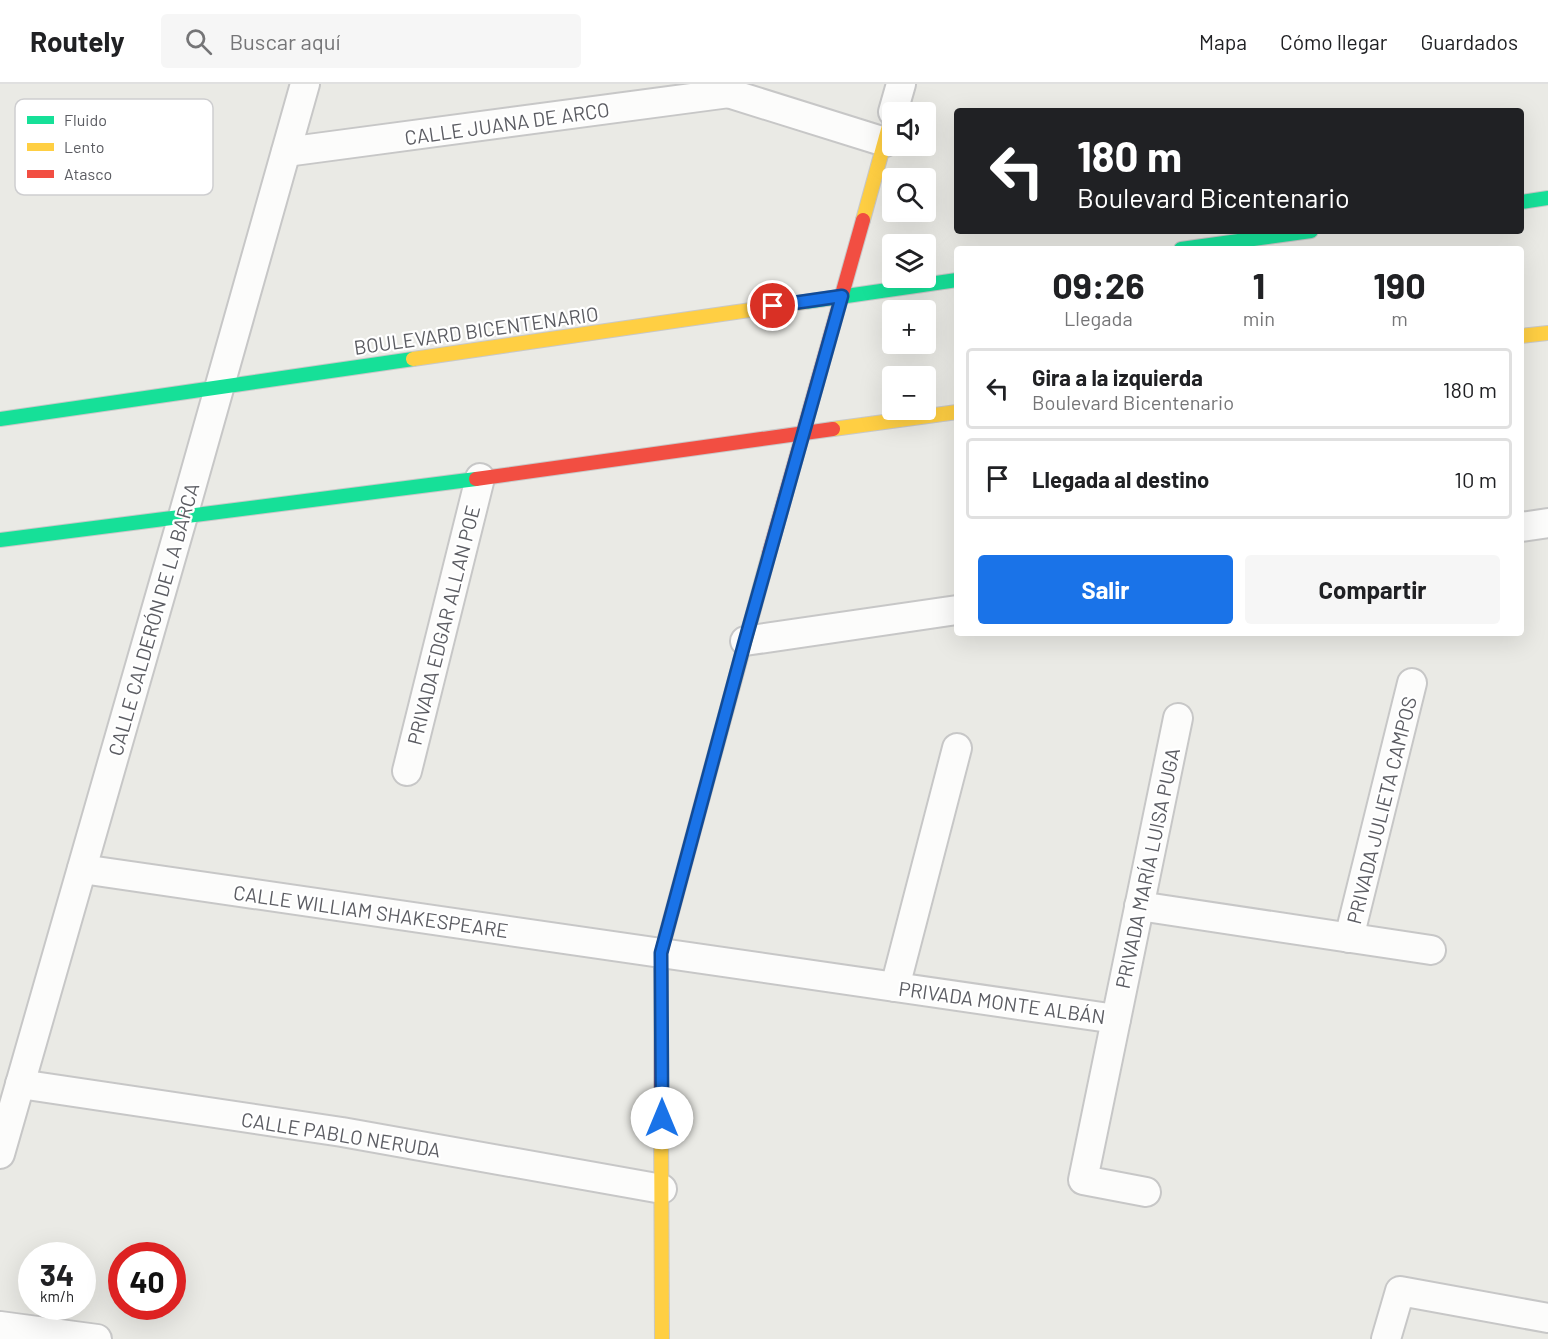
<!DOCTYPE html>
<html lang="es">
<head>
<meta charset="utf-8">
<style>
	body { margin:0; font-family:Barlow,sans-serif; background:#f6f6f6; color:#202124; height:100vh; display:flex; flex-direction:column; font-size:22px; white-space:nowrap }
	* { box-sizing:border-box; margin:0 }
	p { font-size:20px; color:#757577 }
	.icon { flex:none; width:33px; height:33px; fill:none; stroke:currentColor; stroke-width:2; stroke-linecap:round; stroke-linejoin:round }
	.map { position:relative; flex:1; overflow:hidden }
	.panel { position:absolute; left:954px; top:162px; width:570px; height:390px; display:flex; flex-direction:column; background:#fff; border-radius:6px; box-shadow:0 6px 24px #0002 }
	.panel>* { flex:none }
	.top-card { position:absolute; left:954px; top:24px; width:570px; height:126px; border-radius:6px; box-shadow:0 6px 24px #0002; background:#202124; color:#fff; overflow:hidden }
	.buttons { position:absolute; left:882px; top:18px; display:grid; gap:12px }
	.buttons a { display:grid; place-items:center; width:54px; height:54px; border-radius:6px; background:#fff; box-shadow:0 6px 24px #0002; font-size:30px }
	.speed { position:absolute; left:18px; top:1158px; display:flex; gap:12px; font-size:30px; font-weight:700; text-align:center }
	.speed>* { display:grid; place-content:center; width:78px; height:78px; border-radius:50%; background:#fff; box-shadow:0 6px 24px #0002; line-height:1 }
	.speed small { font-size:15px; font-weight:400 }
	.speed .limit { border:9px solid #d22; background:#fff; color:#111 }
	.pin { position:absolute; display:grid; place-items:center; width:51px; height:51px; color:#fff; margin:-26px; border:3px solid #fff; border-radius:50%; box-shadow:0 2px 6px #0007 }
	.me { position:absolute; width:66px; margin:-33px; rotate:0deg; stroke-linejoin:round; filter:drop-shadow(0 0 4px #0008) }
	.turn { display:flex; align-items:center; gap:21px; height:126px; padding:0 24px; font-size:27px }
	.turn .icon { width:78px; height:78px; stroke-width:2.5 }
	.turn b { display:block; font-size:42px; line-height:51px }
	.eta { display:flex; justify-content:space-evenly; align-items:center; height:102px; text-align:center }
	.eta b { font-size:36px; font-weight:700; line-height:42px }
	.primary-button { display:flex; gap:12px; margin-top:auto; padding:12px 24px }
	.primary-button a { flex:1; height:69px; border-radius:6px; background:#1a73e8; color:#fff; font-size:24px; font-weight:700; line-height:69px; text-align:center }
	.primary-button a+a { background:#f6f6f6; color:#202124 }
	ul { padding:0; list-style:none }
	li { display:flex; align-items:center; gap:18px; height:81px; margin:0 12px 9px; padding:0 12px; border:3px solid #e0e0e0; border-radius:6px }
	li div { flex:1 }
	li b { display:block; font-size:22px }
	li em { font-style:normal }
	header { display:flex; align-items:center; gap:36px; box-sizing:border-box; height:84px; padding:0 30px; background:#fff; border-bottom:2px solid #e0e0e0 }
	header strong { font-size:28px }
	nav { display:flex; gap:33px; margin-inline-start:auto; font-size:21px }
	.search { width:420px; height:54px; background:#f6f6f6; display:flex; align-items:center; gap:15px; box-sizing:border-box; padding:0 21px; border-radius:6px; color:#757577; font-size:22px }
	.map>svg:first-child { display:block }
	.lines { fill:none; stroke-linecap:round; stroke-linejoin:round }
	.street-casing { stroke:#c7c7c7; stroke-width:32 }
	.fast-casing { stroke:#c8c8c8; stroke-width:16 }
	.slow-casing { stroke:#c8c8c8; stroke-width:16 }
	.jam-casing { stroke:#c8c8c8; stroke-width:16 }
	.street { stroke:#fcfcfb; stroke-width:28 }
	.fast { stroke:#16e098; stroke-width:14 }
	.slow { stroke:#ffcf43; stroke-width:14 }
	.jam { stroke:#f24e42; stroke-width:14 }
	.route-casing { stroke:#114b97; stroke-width:15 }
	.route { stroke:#1a73e8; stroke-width:10 }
	.labels { text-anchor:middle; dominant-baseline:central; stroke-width:4.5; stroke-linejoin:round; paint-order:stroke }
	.street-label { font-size:20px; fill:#5b5c62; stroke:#fff }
	.key { fill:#fff; stroke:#ceced0; stroke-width:1.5 }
	.key-label { font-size:16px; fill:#5b5c62 }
</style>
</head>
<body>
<header>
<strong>Routely</strong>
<div class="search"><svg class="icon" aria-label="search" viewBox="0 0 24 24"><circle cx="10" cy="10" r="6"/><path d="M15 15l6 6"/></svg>Buscar aquí</div>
<nav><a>Mapa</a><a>Cómo llegar</a><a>Guardados</a></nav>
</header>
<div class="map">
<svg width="1548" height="1255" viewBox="0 0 1548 1255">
	<rect width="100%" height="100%" fill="#eaeae5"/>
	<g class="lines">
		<!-- street casing -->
		<g class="street-casing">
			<g id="street">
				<path d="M712,4L885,58"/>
				<path d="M893,28L901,0"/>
				<path d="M286,68L729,9"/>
				<path d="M1521,443L1548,439"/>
				<path d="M745,557L957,526"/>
				<path d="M407,687L480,394"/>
				<path d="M82,785L1116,935"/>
				<path d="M1139,822L1431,866"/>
				<path d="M1349,854L1412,599"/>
				<path d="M895,903L957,664"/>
				<path d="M20,1000L342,1048L662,1105"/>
				<path d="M0,1070L183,432L305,0"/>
				<path d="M1146,1108L1083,1096L1178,634"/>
				<path d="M0,1242L97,1255"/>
				<path d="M1386,1255L1400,1207L1548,1234"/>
			</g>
		</g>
		<!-- fast casing -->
		<g class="fast-casing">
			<g id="fast">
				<path d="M1521,118L1548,114"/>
				<path d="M1181,165L1311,147"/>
				<path d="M805,218L957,196"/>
				<path d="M0,335L413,275"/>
				<path d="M0,456L476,395"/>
			</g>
		</g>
		<!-- slow casing -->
		<g class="slow-casing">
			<g id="slow">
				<path d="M863,136L892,31"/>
				<path d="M1521,252L1548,249"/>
				<path d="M413,275L805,218"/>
				<path d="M833,345L957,328"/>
				<path d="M703,713L769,470"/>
				<path d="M661,1022L662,1255"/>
			</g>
		</g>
		<!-- jam casing -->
		<g class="jam-casing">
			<g id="jam">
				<path d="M476,395L833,345"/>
				<path d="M769,470L863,136"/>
				<path d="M661,1022V869L703,713"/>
			</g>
		</g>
		<!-- street -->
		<use href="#street" class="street"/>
		<!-- fast -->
		<use href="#fast" class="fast"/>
		<!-- slow -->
		<use href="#slow" class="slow"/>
		<!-- jam -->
		<use href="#jam" class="jam"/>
	</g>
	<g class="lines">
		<!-- route casing -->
		<g class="route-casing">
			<path id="route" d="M662,1034L661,869L745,557L842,212L773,222"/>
		</g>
		<!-- route -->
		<use href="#route" class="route"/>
	</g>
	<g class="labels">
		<!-- street labels -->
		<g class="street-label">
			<text transform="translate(507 39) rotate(-8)">CALLE JUANA DE ARCO</text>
			<text transform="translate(476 246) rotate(-8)">BOULEVARD BICENTENARIO</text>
			<text transform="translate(153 535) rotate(-74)">CALLE CALDERÓN DE LA BARCA</text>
			<text transform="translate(443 541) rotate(-76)">PRIVADA EDGAR ALLAN POE</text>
			<text transform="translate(1381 726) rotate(-76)">PRIVADA JULIETA CAMPOS</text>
			<text transform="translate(1147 784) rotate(-78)">PRIVADA MARÍA LUISA PUGA</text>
			<text transform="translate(371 827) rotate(8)">CALLE WILLIAM SHAKESPEARE</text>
			<text transform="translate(1002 918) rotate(8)">PRIVADA MONTE ALBÁN</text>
			<text transform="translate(341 1050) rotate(9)">CALLE PABLO NERUDA</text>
		</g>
	</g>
	<!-- legend -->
	<rect x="15" y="15" width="198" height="96" rx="9" class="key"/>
	<rect x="27" y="32" width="27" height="8" fill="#16e098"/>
	<rect x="27" y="59" width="27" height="8" fill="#ffcf43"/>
	<rect x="27" y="86" width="27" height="8" fill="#f24e42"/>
	<g class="key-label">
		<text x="64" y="42">Fluido</text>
		<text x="64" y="69">Lento</text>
		<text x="64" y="96">Atasco</text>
	</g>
</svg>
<div class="buttons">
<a><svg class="icon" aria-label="sound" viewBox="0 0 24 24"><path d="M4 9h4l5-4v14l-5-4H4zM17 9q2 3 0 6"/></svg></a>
<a><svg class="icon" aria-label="search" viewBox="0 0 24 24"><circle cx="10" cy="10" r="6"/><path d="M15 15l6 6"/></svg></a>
<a><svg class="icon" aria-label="layers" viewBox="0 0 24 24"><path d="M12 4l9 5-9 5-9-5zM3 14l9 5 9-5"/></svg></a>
<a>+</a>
<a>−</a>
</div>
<div class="speed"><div>34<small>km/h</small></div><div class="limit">40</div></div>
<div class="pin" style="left:773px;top:222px;background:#d93025"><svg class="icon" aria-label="arrive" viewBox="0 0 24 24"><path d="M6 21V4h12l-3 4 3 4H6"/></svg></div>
<svg class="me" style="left:662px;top:1034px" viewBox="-20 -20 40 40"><circle r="19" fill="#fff"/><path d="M0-13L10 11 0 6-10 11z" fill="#1a73e8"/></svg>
<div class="top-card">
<div class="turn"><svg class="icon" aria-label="left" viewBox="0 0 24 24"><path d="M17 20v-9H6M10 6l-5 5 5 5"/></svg><div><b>180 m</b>Boulevard Bicentenario</div></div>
</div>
<section class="panel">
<div class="eta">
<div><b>09:26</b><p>Llegada</p></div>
<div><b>1</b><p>min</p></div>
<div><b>190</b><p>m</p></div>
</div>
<ul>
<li><svg class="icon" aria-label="left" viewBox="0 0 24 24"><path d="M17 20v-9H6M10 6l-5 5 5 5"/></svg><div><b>Gira a la izquierda</b><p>Boulevard Bicentenario</p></div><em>180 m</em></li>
<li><svg class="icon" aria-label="arrive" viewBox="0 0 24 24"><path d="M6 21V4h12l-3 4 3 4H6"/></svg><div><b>Llegada al destino</b></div><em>10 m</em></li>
</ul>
<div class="primary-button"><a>Salir</a><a>Compartir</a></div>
</section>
</div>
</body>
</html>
